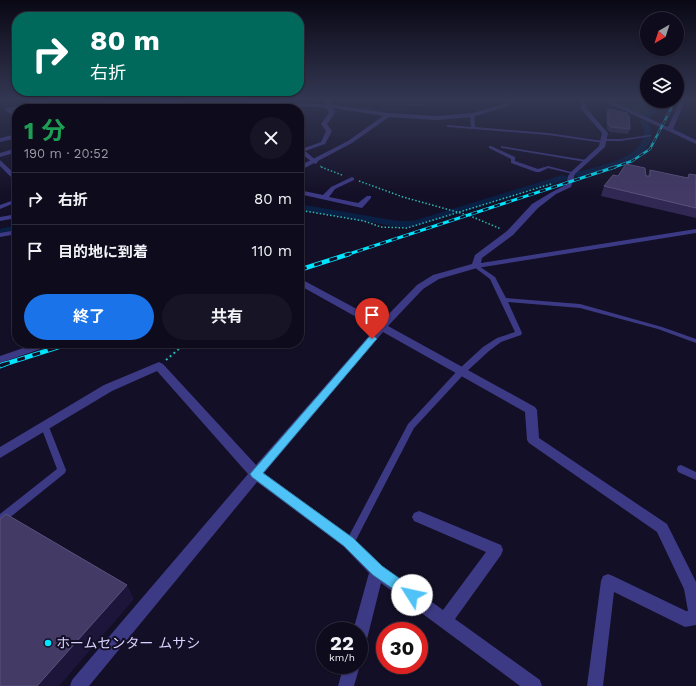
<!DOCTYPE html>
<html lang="ja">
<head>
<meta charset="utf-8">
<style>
	body { margin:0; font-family:"Work Sans","Noto Sans JP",sans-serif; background:#171425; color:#f1f3f6; height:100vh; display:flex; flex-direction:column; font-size:15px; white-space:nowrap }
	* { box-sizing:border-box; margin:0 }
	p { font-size:13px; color:#9b9ba3 }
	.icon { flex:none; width:22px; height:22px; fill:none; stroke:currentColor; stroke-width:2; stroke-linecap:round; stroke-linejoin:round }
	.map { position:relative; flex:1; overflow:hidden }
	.details { position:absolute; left:12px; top:104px; width:292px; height:244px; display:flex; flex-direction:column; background:#0e0b1c; border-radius:16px; box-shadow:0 1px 3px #0004,0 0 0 1px #2e2b3b }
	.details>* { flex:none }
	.banner { position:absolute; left:12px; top:12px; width:292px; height:84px; border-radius:16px; box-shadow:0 1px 3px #0004,0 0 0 1px #2e2b3b; background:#00695c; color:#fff; overflow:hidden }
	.needle { width:26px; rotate:219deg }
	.tools { position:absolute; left:640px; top:12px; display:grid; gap:8px }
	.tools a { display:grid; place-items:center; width:44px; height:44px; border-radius:50%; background:#0e0b1c; box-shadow:0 1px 3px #0004,0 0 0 1px #2e2b3b; font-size:20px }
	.speed { position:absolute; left:316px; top:622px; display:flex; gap:8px; font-size:20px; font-weight:700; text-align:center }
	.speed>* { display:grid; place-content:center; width:52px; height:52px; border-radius:50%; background:#0e0b1c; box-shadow:0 1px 3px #0004,0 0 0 1px #2e2b3b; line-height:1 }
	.speed small { font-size:10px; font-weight:400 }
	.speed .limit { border:6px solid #d22; background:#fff; color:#111 }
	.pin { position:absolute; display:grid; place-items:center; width:34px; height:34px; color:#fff; margin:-41px -17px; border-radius:50% 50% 50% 0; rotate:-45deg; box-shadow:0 0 4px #0007 }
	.pin .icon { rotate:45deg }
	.me { position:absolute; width:44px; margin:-22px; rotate:305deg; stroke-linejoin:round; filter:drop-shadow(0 0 3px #0008) }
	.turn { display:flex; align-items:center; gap:14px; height:84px; padding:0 12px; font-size:18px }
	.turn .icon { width:52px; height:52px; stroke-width:2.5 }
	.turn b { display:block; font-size:28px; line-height:34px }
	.round { display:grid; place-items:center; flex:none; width:42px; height:42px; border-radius:21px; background:#171425 }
	.headline { display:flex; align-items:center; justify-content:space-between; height:68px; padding:0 12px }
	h1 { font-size:24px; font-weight:700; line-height:30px; color:#1e9e55 }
	.cta { display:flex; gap:8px; margin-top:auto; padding:8px 12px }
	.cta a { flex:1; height:46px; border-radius:24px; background:#1a73e8; color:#fff; font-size:16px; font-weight:700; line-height:46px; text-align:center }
	.cta a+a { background:#171425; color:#f1f3f6 }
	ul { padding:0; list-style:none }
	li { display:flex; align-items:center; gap:12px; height:52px; padding:0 12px; border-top:1px solid #2e2b3b }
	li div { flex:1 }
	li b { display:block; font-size:15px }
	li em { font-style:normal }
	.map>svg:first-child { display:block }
	.green { fill:#12302f }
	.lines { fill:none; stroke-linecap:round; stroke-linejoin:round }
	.canal { fill:#0a1f44; fill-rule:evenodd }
	.path-far2 { stroke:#2fb8b0; stroke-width:1; stroke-dasharray:1 1.5; stroke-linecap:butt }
	.path-far1 { stroke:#2fb8b0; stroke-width:1.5; stroke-dasharray:1.5 2; stroke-linecap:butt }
	.path { stroke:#2fb8b0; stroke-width:2; stroke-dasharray:2 3; stroke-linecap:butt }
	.service { fill:#3d3a85; fill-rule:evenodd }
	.minor { fill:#3d3a85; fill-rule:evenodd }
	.tertiary { fill:#3d3a85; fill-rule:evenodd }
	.rail-far3-casing { stroke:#00e5ff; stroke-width:2.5 }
	.rail-far2-casing { stroke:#00e5ff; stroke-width:3 }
	.rail-far1-casing { stroke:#00e5ff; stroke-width:4.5 }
	.rail-casing { stroke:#00e5ff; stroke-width:5 }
	.rail-far3 { stroke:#130f26; stroke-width:1.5; stroke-dasharray:5; stroke-linecap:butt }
	.rail-far2 { stroke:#130f26; stroke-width:2; stroke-dasharray:6; stroke-linecap:butt }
	.rail-far1 { stroke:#130f26; stroke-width:3; stroke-dasharray:8; stroke-linecap:butt }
	.rail { stroke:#130f26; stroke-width:3.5; stroke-dasharray:10; stroke-linecap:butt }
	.wall { fill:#312854 }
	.shaded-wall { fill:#1d163a }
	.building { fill:#433a66; stroke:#5a527e }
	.route { fill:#4fc3f7; stroke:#337fa1 }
	.poi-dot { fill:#00e5ff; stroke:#130f26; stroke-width:1.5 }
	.labels { text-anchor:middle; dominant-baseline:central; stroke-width:4; stroke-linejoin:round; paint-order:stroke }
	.near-poi-label { font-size:14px; fill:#d9d4ff; stroke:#130f26; text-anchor:start }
</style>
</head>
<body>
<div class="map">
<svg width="696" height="686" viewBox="0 0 696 686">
	<rect width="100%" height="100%" fill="#130f26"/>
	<!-- green -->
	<path class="green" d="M606,99H647V101H649L650,111L644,116Z"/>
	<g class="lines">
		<!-- canal -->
		<g class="canal">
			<path d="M649,101H655L656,111L648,121C649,125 652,129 652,133C651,162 601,171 579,177L576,176L575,174L576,172C596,167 643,159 644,133C644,129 642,125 640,121L648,112Z"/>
			<path d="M563,175L566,176L567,178L566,180L414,227H398L299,210V204L398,221H413Z"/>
			<path d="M17,225V231L0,235V229Z"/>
		</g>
		<!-- path-far2 -->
		<path class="path-far2" d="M320,166L324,168"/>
		<!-- path-far1 -->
		<g class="path-far1">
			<path d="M321,167L342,175"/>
			<path d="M359,181L403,197L468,215L501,229"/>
			<path d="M299,210L364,221L381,227L407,228L551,184"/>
		</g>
		<!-- path -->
		<path class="path" d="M166,360L186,343"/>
		<!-- service -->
		<g class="service">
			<path d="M126,99H130L145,107L142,108Z"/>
			<path d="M472,114L474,115L475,127L548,133L603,141L604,139H621L650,135L652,136L621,141H606L605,143H604L548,135L448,127L446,126L448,125L471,127L470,115Z"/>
			<path d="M489,146H491L515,157V161L538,169L548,166L575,173L573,174L548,168L540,172H536L511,163V159L489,148Z"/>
			<path d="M501,146L586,160L588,161L586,162L502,148H501Z"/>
			<path d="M17,199V202L0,209V205Z"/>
			<path d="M17,214V218L0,221V217Z"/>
			<path d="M476,264L495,277L506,298L580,304L662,327L696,339V343L658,329L580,308L508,302L522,333L521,335L501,342L489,351L465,373L414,428L356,540L351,545L348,546L345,545L343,542L350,534L408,424L459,369L483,347L497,338L515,332L490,279L474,267V265Z"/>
			<path d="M45,424L48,425L49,427L66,470L65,473L3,523L0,524V514L57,469L41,427L42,425Z"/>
			<path d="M681,465L696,472V480L678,472L677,469L678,466Z"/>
		</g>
		<!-- minor -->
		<g class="minor">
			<path d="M120,99H129L98,107L101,109H94L90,106Z"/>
			<path d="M177,99L197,109H190L175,102L143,109H133Z"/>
			<path d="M325,99H331V106L335,113L327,124L332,131L325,144L305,151L317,161L318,162L315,164L299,152V150L321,142L326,131L321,124L329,113L325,106Z"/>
			<path d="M581,99H585L587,109L608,133L605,147L575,174L571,187L556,194L538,208L513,235L482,258L481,263L696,229V233L477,268L439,279L423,289L388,326L535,407L537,410L539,438L667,524L696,582V625L685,627L614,592L603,686H587L601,581L603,576L608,574L613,576L686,611H688L684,589L657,532L529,443L527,440L525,412L383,332L264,473L353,538L382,566L443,610L486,552L414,521L412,517L414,513L419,511L424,513L501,545L503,550L501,555L455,619L540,680L542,686H520L381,583L367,639L365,645L359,647V631H353L369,573L343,546L257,482L89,686H70L72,680L248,474L157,371L112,391L0,458V447L104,385L159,362L163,364L256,465L376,328L299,285V278L381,322L417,285L433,275L472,264L475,255L507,231L532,204L552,192L566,185L568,176L571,172L599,146L602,133L581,109Z"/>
			<path d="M600,99H607L668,127L681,99H686L673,129L696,140V144Z"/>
			<path d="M42,100L45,102L44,103L11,110L17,114V119L4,109Z"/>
			<path d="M17,134V138L0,142V138Z"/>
			<path d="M17,148V152L0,157V153Z"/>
			<path d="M0,160L17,176V182L15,181L0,166Z"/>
			<path d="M352,177L354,178V180L335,189L329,197L358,203L367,196H371V198L362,208L299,194V190L323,195L331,187Z"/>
			<path d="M17,287V294L14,293L13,290Z"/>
			<path d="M359,662L360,665L354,686H338L344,665H359Z"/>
		</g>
		<!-- tertiary -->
		<g class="tertiary">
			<path d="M35,99H40L54,109H48Z"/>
			<path d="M226,99L334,105L389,113L437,116L472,113L502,105L514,99H520L505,107L472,117L437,120L389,117L352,143L299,171V166L348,141L383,116L334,108L253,104Z"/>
			<path d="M17,230V234L0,237V233Z"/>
			<path d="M38,343H53L52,345L0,363V356Z"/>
		</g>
		<!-- rail-far3 casing -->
		<g class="rail-far3-casing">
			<path id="rail-far3" d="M612,168L632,161L650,149L675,101"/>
		</g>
		<!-- rail-far2 casing -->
		<g class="rail-far2-casing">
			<path id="rail-far2" d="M346,255L615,167"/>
		</g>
		<!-- rail-far1 casing -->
		<g class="rail-far1-casing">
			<g id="rail-far1">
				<path d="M299,270L349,254"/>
				<path d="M2,365L71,343"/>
			</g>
		</g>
		<!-- rail casing -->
		<g class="rail-casing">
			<path id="rail" d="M0,366L5,364"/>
		</g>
		<!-- rail-far3 -->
		<use href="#rail-far3" class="rail-far3"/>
		<!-- rail-far2 -->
		<use href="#rail-far2" class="rail-far2"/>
		<!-- rail-far1 -->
		<use href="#rail-far1" class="rail-far1"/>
		<!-- rail -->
		<use href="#rail" class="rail"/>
	</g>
	<!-- wall -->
	<g class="wall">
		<path d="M387,99H425V106L386,105Z"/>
		<path d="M608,109L630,129L628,134L610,132L607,129L606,114Z"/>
		<path d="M650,170L687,178L689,174L696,175V218L601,196L604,186L618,176H648Z"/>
	</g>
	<!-- shaded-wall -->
	<path class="shaded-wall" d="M127,585L134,599L59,686H37Z"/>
	<!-- building -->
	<g class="building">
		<path d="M608,109L627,113V115L629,116L630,129L611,127L608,124Z"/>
		<path d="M626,164L645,168L646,176H650V170L688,178L689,174L696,175V208L604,186L613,175L618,176Z"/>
		<path d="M6,514L127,585L37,686H0V519Z"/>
	</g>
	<!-- sky -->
	<linearGradient id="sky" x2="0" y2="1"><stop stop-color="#0a0815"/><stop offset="0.51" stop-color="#333752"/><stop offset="1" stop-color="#333752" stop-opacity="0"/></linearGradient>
	<rect width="696" height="195" fill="url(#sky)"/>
	<!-- route -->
	<path class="route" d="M372,336L375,337L377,339L375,341L263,473L353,538L382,566L416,590L418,595L416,600L412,602L373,575L344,546L252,477L250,474L369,337Z"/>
	<!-- markers -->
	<circle class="poi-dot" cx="48" cy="643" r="4"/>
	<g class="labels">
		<!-- near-poi labels -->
		<g class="near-poi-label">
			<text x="56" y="643">ホームセンター ムサシ</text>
		</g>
	</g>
</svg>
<div class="tools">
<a><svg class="needle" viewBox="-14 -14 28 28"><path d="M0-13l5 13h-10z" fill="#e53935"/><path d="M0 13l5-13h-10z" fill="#9b9ba3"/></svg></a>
<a><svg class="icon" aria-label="layers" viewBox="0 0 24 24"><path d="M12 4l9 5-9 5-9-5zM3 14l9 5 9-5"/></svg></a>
</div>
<div class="speed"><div>22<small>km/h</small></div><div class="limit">30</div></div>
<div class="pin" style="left:372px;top:339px;background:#d93025"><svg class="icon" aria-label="arrive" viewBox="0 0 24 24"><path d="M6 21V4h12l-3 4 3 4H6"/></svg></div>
<svg class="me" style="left:412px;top:595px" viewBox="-20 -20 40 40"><circle r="19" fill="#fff"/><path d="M0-13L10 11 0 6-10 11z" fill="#4fc3f7"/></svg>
<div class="banner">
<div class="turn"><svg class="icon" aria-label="right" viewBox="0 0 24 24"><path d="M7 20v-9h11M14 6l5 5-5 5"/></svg><div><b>80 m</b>右折</div></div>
</div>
<section class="details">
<div class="headline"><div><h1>1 分</h1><p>190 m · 20:52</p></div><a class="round"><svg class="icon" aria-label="close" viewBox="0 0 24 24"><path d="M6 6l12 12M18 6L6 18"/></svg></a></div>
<ul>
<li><svg class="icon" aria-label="right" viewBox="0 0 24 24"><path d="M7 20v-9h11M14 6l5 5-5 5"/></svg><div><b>右折</b></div><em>80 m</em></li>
<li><svg class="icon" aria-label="arrive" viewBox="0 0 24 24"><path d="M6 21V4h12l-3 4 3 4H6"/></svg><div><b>目的地に到着</b></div><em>110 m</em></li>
</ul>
<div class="cta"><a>終了</a><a>共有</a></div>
</section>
</div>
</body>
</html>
